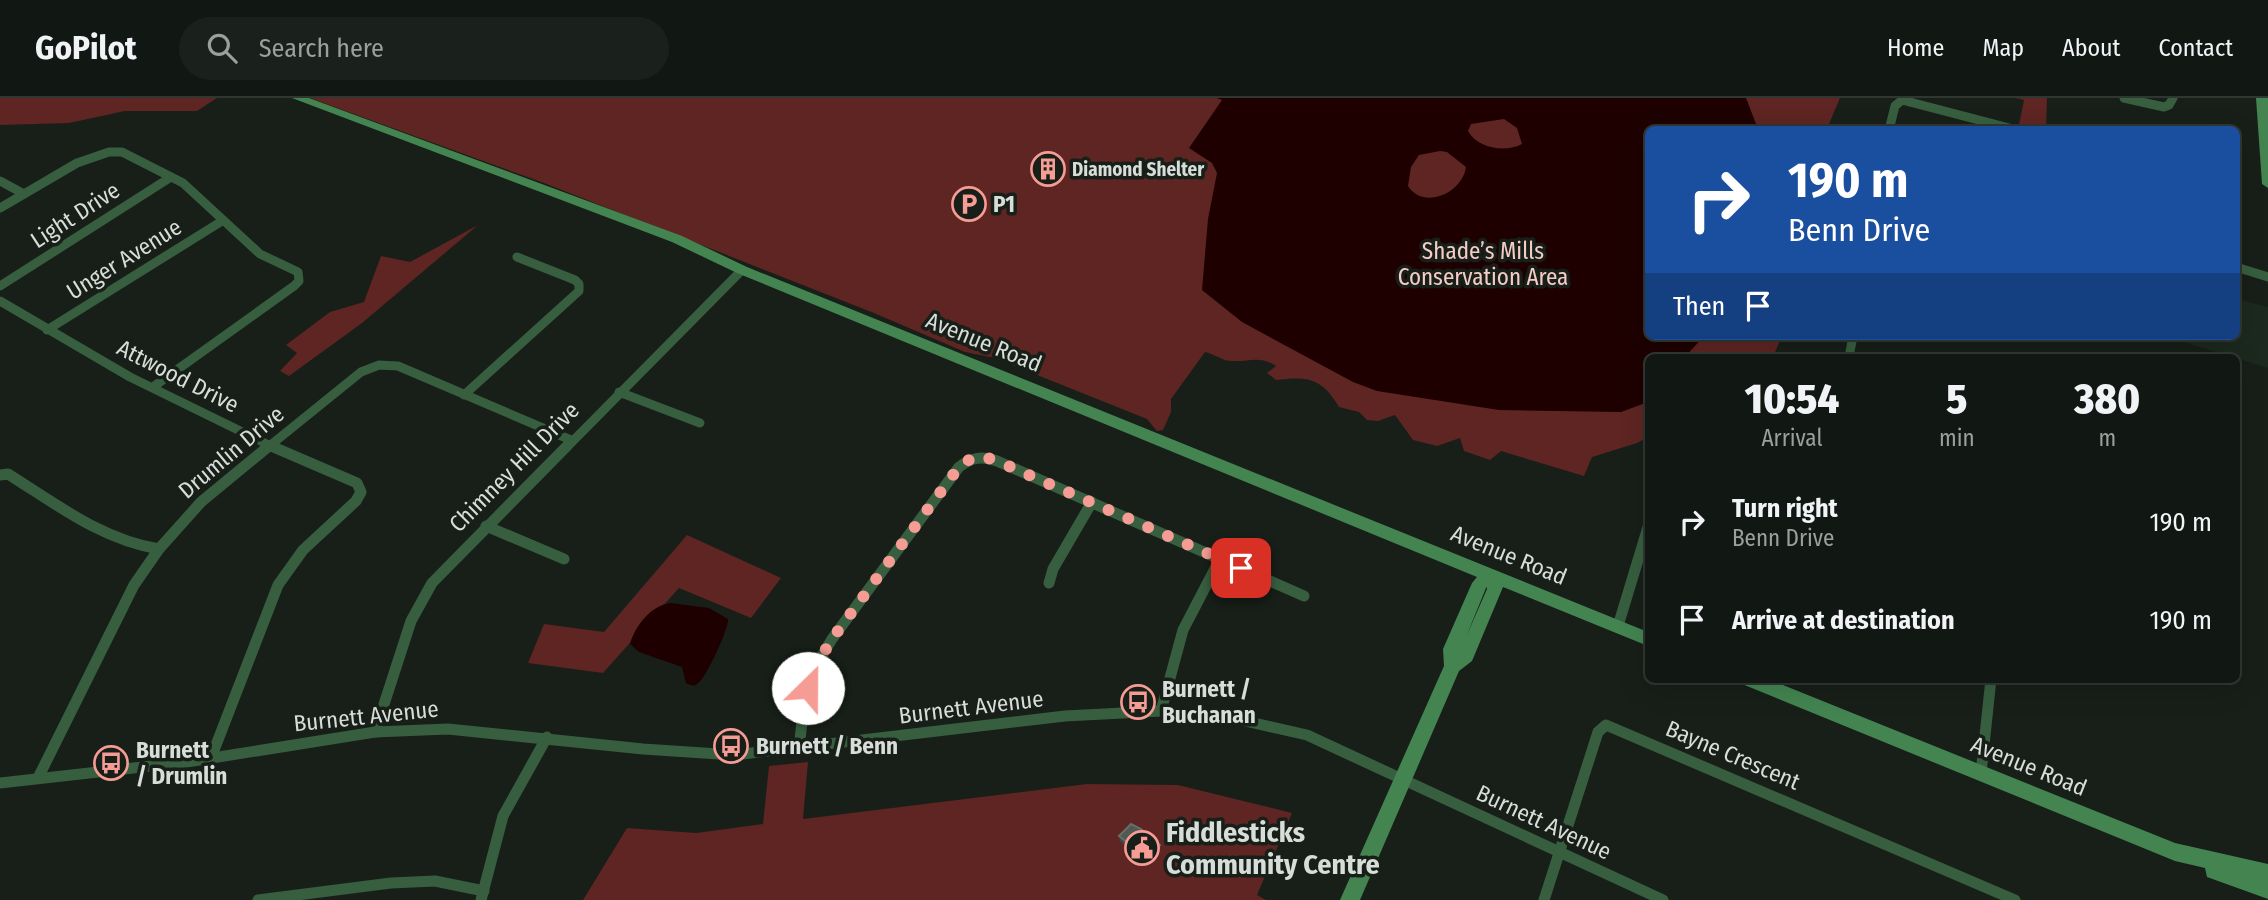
<!DOCTYPE html>
<html lang="en">
<head>
<meta charset="utf-8">
<style>
	body { margin:0; font-family:"Fira Sans Condensed",sans-serif; background:#1a201b; color:#f1f3f6; height:100vh; display:flex; flex-direction:column; font-size:26px; white-space:nowrap }
	* { box-sizing:border-box; margin:0 }
	p { font-size:23px; color:#9c9f9f }
	.icon { flex:none; width:38px; height:38px; fill:none; stroke:currentColor; stroke-width:2; stroke-linecap:round; stroke-linejoin:round }
	.map { position:relative; flex:1; overflow:hidden }
	.drawer { position:absolute; left:1645px; top:256px; width:595px; height:329px; display:flex; flex-direction:column; background:#111712; border-radius:10px; box-shadow:0 7px 28px #0002,0 0 0 2px #303632 }
	.drawer>* { flex:none }
	.top-card { position:absolute; left:1645px; top:28px; width:595px; height:214px; border-radius:10px; box-shadow:0 7px 28px #0002,0 0 0 2px #303632; background:#1a4fa0; color:#fff; overflow:hidden }
	.pin { position:absolute; display:grid; place-items:center; width:60px; height:60px; color:#fff; margin:-30px; border-radius:14px; box-shadow:0 4px 10px #0006 }
	.me { position:absolute; width:77px; margin:-38px; rotate:23deg; stroke-linejoin:round; filter:drop-shadow(0 0 5px #0008) }
	.turn { display:flex; align-items:center; gap:24px; height:147px; padding:0 28px; font-size:32px }
	.turn .icon { width:91px; height:91px; stroke-width:2.5 }
	.turn b { display:block; font-size:49px; line-height:60px }
	.then { display:flex; align-items:center; height:66px; padding:0 28px; background:#0003; gap:14px; font-size:26px }
	.eta { display:flex; justify-content:space-evenly; align-items:center; height:119px; text-align:center }
	.eta b { font-size:42px; font-weight:800; line-height:49px }
	ul { padding:0; list-style:none }
	li { display:flex; align-items:center; gap:21px; height:98px; padding:0 28px }
	li div { flex:1 }
	li b { display:block; font-size:26px }
	li em { font-style:normal }
	header { display:flex; align-items:center; gap:42px; box-sizing:border-box; height:98px; padding:0 35px; background:#111712; border-bottom:2px solid #303632 }
	header strong { font-size:33px }
	nav { display:flex; gap:38px; margin-inline-start:auto; font-size:24px }
	.search { width:490px; height:63px; background:#1a201b; display:flex; align-items:center; gap:18px; box-sizing:border-box; padding:0 24px; border-radius:38px; color:#9c9f9f; font-size:26px }
	.map>svg:first-child { display:block }
	.built { fill:#1c291e }
	.green { fill:#5e2522 }
	.water { fill:#1e0000; fill-rule:evenodd }
	.lines { fill:none; stroke-linecap:round; stroke-linejoin:round }
	.street-far1 { stroke:#375e3f; stroke-width:9 }
	.street { stroke:#375e3f; stroke-width:11 }
	.secondary { fill:#438451; fill-rule:evenodd }
	.wall { fill:#414942 }
	.shaded-wall { fill:#2a322b }
	.building { fill:#515952; stroke:#666e67; stroke-width:2 }
	.route { stroke:#f59c94; stroke-width:12; stroke-dasharray:0 21.6 }
	.labels { text-anchor:middle; dominant-baseline:central; stroke-width:7; stroke-linejoin:round; paint-order:stroke }
	.far-poi-label { font-size:19px; font-weight:bold; fill:#d7ddd8; stroke:#171f18; text-anchor:start }
	.poi-label { font-size:23px; font-weight:bold; fill:#d7ddd8; stroke:#171f18; text-anchor:start }
	.street-label { font-size:23px; fill:#d7ddd8; stroke:#171f18 }
	.park-label { font-size:23px; fill:#f6ccc7; stroke:#171f18 }
	.near-poi-label { font-size:28px; font-weight:bold; fill:#d7ddd8; stroke:#171f18; text-anchor:start }
</style>
</head>
<body>
<header>
<strong>GoPilot</strong>
<div class="search"><svg class="icon" aria-label="search" viewBox="0 0 24 24"><circle cx="10" cy="10" r="6"/><path d="M15 15l6 6"/></svg>Search here</div>
<nav><a>Home</a><a>Map</a><a>About</a><a>Contact</a></nav>
</header>
<div class="map">
<svg width="2268" height="802" viewBox="0 0 2268 802">
	<rect width="100%" height="100%" fill="#171f18"/>
	<!-- built -->
	<path class="built" d="M2237,201L2268,209V270L2164,238H2236Z"/>
	<!-- green -->
	<g class="green">
		<path d="M0,0H217L197,13H125L69,25L0,27Z"/>
		<path d="M310,0H1840L1829,26L1837,31L1648,32V238H1782L1773,259H1648V339L1637,345L1592,359L1584,378L1501,353L1490,362L1464,353L1460,340L1437,348L1413,342L1395,317L1378,323L1367,322L1359,314L1339,309C1322,280 1308,278 1276,282L1267,275L1276,268C1260,257 1249,264 1232,263C1223,263 1214,256 1205,254L1171,301V314L1163,332L1157,333L1147,321L995,260L965,254L874,215L544,85Z"/>
		<path d="M2016,0H2047L2046,31L2019,27L2024,2Z"/>
		<path d="M478,127L362,225L289,278L280,273L297,255L286,247L330,214L364,204L381,158L410,164Z"/>
		<path d="M687,437L781,480L751,520L679,490L603,575L528,565L544,526L604,534Z"/>
		<path d="M808,664L803,721L1087,686L1178,687L1292,715L1257,797L1266,802H583L627,730L696,735L763,726L769,668Z"/>
	</g>
	<!-- water -->
	<g class="water">
		<path d="M1217,0H1746L1758,31L1648,32V238H1704L1685,259H1648V304L1621,314L1499,312L1377,293L1353,284L1242,224L1202,192L1208,121L1217,75L1212,65L1189,50L1222,2ZM1504,21L1517,30L1522,46C1505,55 1477,50 1468,33L1471,26ZM1440,53L1447,54L1466,69C1463,94 1424,113 1408,88L1411,69L1419,57Z"/>
		<path d="M671,505L709,510L728,521C729,530 706,581 697,586C693,589 691,587 686,585L682,569L639,554L630,546C635,528 651,507 671,505Z"/>
	</g>
	<g class="lines">
		<!-- street-far1 -->
		<g class="street-far1">
			<path d="M2124,0L2164,9L2169,7L2173,0"/>
			<path d="M1889,32L1895,8L1902,2L2017,32"/>
			<path d="M0,83L24,96"/>
			<path d="M0,110L77,65L109,54H122L183,85L260,156L298,174L299,183L294,188L153,289"/>
			<path d="M2236,169L2268,179"/>
			<path d="M0,188L171,79"/>
			<path d="M0,203L130,279L275,350"/>
			<path d="M47,232L222,123"/>
			<path d="M1849,259L1853,238"/>
			<path d="M619,294L700,325"/>
			<path d="M464,297L579,193V186L575,182L517,159"/>
			<path d="M267,350L361,274L379,267L398,268L571,342"/>
			<path d="M566,350L742,172"/>
		</g>
		<!-- street -->
		<g class="street">
			<path d="M0,377L8,376C56,406 102,442 159,451"/>
			<path d="M486,428L564,461"/>
			<path d="M1049,485L1053,471L1092,404"/>
			<path d="M1618,528L1648,429"/>
			<path d="M1161,613L1183,532L1220,461"/>
			<path d="M375,634L411,523L432,485L567,348"/>
			<path d="M799,651L804,605L811,576L832,541L959,369C972,359 982,358 997,363L1304,498"/>
			<path d="M211,660L278,487L303,452L356,403L361,394L357,385L271,348"/>
			<path d="M1981,675L1991,581"/>
			<path d="M38,680L134,487L159,451L201,404L269,348"/>
			<path d="M0,685L187,664L375,634L448,631L643,651L734,657L1065,618L1161,613L1232,620L1307,637L1663,802"/>
			<path d="M258,802L391,785L435,783L484,793"/>
			<path d="M481,802L503,718L547,639"/>
			<path d="M1544,802L1598,634L1606,627L2015,802"/>
		</g>
		<!-- secondary -->
		<g class="secondary">
			<path d="M292,0H309L682,138L747,169L1648,534V548L1503,489L1472,563L1459,573L1360,802H1340L1444,568L1443,551L1472,485L1477,479L737,175L672,144ZM1487,489V491L1466,539L1486,490Z"/>
			<path d="M2256,0H2268V90L2262,86Z"/>
			<path d="M1739,581H1768L2175,745L2268,766V801L2207,779L2205,770L2175,763L1742,586Z"/>
		</g>
	</g>
	<!-- wall -->
	<path class="wall" d="M1119,738L1160,753L1148,767L1120,743Z"/>
	<!-- shaded-wall -->
	<path class="shaded-wall" d="M1160,747V753L1148,767V761Z"/>
	<!-- building -->
	<path class="building" d="M1131,726L1141,731L1160,747L1148,761L1119,738Z"/>
	<g class="lines">
		<!-- route -->
		<path class="route" d="M808,590L811,576L832,541L959,369C973,357 981,357 997,363L1241,470"/>
	</g>
	<!-- icons -->
	<defs>
		<g id="building-ring" transform="scale(1.75)"><circle r="9.5" fill="#171f18" stroke="#f59c94" stroke-width="1.5"/><path d="M-4-6H4V6H1V3H-1V6H-4ZM-2.5-4.3h1.7v1.8h-1.7ZM.8-4.3h1.7v1.8H.8ZM-2.5-1h1.7V.8h-1.7ZM.8-1h1.7V.8H.8Z" fill="#f59c94"/></g>
		<g id="parking-ring" transform="scale(1.75)"><circle r="9.5" fill="#171f18" stroke="#f59c94" stroke-width="1.5"/><path d="M-3.5-5.5H1a3.5 3.5 0 0 1 0 7H-1V5.5H-3.5ZM-1-3.4V-.6H.8a1.4 1.4 0 0 0 0-2.8Z" fill="#f59c94"/></g>
		<g id="bus-ring" transform="scale(1.75)"><circle r="9.5" fill="#171f18" stroke="#f59c94" stroke-width="1.5"/><path d="M-5-6H5V4H4V6H2V4H-2V6H-4V4H-5ZM-3.5-4V0h7V-4ZM-3.5 1.2v1.5H-2V1.2ZM2 1.2v1.5H3.5V1.2Z" fill="#f59c94"/></g>
		<g id="civic-ring" transform="scale(1.75)"><circle r="9.5" fill="#171f18" stroke="#f59c94" stroke-width="1.5"/><path d="M-.6-6.5H3V-4.5H.6V-3L4-1V1h2V6H-6V1h2V-1L-.6-3ZM-1.2 2.5V6h2.4V2.5Z" fill="#f59c94"/></g>
	</defs>
	<g fill-rule="evenodd">
		<use href="#building-ring" x="1048" y="71"/>
		<use href="#parking-ring" x="969" y="106"/>
		<use href="#bus-ring" x="1138" y="604"/>
		<use href="#bus-ring" x="731" y="648"/>
		<use href="#bus-ring" x="111" y="665"/>
		<use href="#civic-ring" x="1142" y="750"/>
	</g>
	<g class="labels">
		<!-- far-poi labels -->
		<g class="far-poi-label">
			<text x="1072" y="71">Diamond Shelter</text>
		</g>
		<!-- poi labels -->
		<g class="poi-label">
			<text x="993" y="106">P1</text>
			<text x="1162" y="591">Burnett /<tspan x="1162" dy="26">Buchanan</tspan></text>
			<text x="756" y="648">Burnett / Benn</text>
			<text x="136" y="652">Burnett<tspan x="136" dy="26">/ Drumlin</tspan></text>
		</g>
		<!-- street labels -->
		<g class="street-label">
			<text transform="translate(75 117) rotate(-33)">Light Drive</text>
			<text transform="translate(124 161) rotate(-32)">Unger Avenue</text>
			<text transform="translate(984 244) rotate(22)">Avenue Road</text>
			<text transform="translate(178 278) rotate(27)">Attwood Drive</text>
			<text transform="translate(231 354) rotate(-40)">Drumlin Drive</text>
			<text transform="translate(514 369) rotate(-45)">Chimney Hill Drive</text>
			<text transform="translate(1509 457) rotate(22)">Avenue Road</text>
			<text transform="translate(971 609) rotate(-7)">Burnett Avenue</text>
			<text transform="translate(366 618) rotate(-6)">Burnett Avenue</text>
			<text transform="translate(1733 657) rotate(23)">Bayne Crescent</text>
			<text transform="translate(2029 668) rotate(22)">Avenue Road</text>
			<text transform="translate(1544 724) rotate(25)">Burnett Avenue</text>
		</g>
		<!-- park labels -->
		<g class="park-label">
			<text x="1483" y="153">Shade’s Mills<tspan x="1483" dy="26">Conservation Area</tspan></text>
		</g>
		<!-- near-poi labels -->
		<g class="near-poi-label">
			<text x="1166" y="734">Fiddlesticks<tspan x="1166" dy="32">Community Centre</tspan></text>
		</g>
	</g>
</svg>
<div class="pin" style="left:1241px;top:470px;background:#d93025"><svg class="icon" aria-label="arrive" viewBox="0 0 24 24"><path d="M6 21V4h12l-3 4 3 4H6"/></svg></div>
<svg class="me" style="left:808px;top:590px" viewBox="-20 -20 40 40"><circle r="19" fill="#fff"/><path d="M0-13L10 11 0 6-10 11z" fill="#f59c94"/></svg>
<div class="top-card">
<div class="turn"><svg class="icon" aria-label="right" viewBox="0 0 24 24"><path d="M7 20v-9h11M14 6l5 5-5 5"/></svg><div><b>190 m</b>Benn Drive</div></div>
<div class="then">Then<svg class="icon" aria-label="arrive" viewBox="0 0 24 24"><path d="M6 21V4h12l-3 4 3 4H6"/></svg></div>
</div>
<section class="drawer">
<div class="eta">
<div><b>10:54</b><p>Arrival</p></div>
<div><b>5</b><p>min</p></div>
<div><b>380</b><p>m</p></div>
</div>
<ul>
<li><svg class="icon" aria-label="right" viewBox="0 0 24 24"><path d="M7 20v-9h11M14 6l5 5-5 5"/></svg><div><b>Turn right</b><p>Benn Drive</p></div><em>190 m</em></li>
<li><svg class="icon" aria-label="arrive" viewBox="0 0 24 24"><path d="M6 21V4h12l-3 4 3 4H6"/></svg><div><b>Arrive at destination</b></div><em>190 m</em></li>
</ul>
</section>
</div>
</body>
</html>
